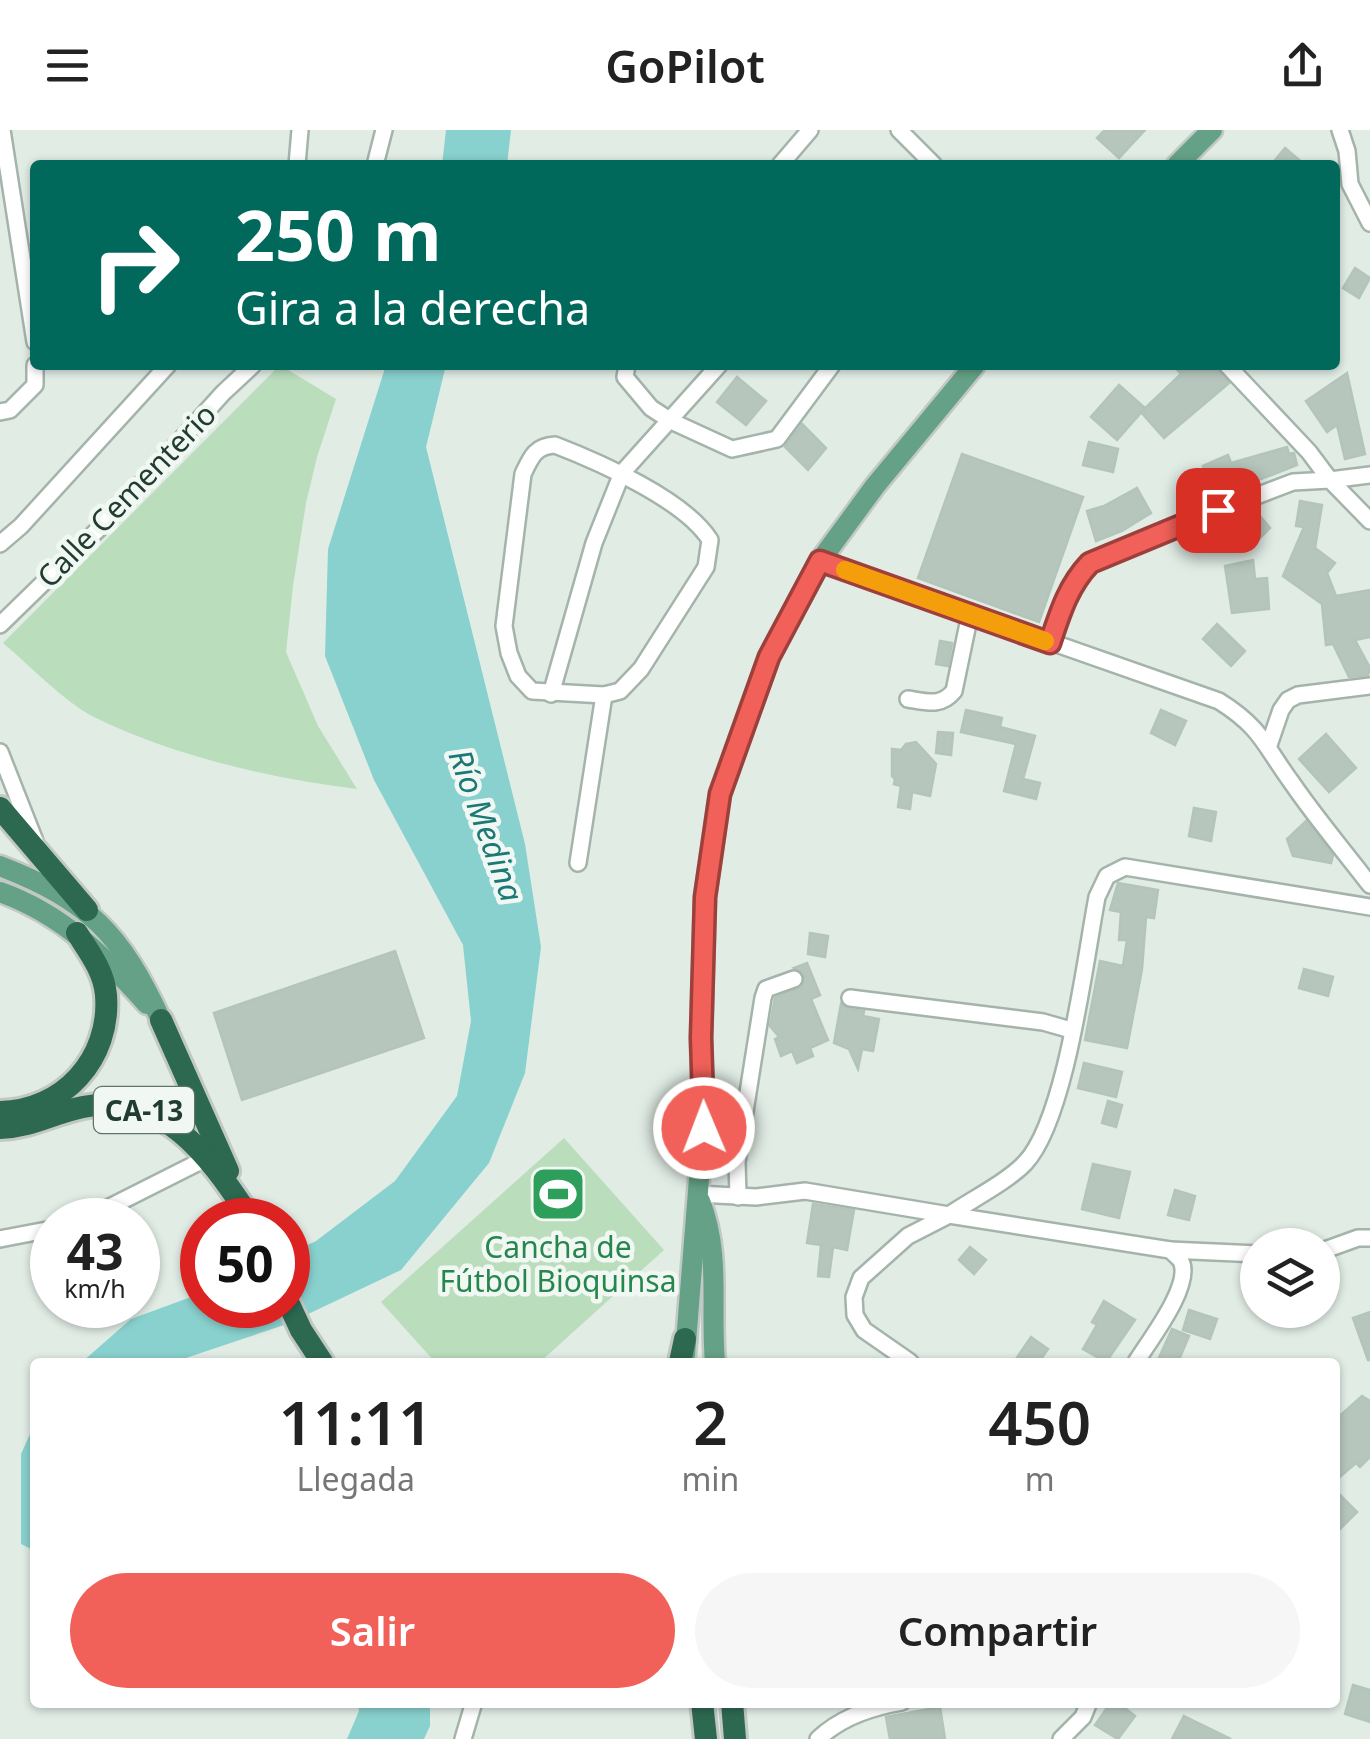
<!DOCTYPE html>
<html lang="es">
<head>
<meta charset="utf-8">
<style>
	body { margin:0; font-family:"Noto Sans",sans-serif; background:#f6f6f6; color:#222; height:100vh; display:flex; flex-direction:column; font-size:38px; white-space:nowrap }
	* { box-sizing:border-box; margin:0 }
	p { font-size:32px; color:#767676 }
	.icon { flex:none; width:55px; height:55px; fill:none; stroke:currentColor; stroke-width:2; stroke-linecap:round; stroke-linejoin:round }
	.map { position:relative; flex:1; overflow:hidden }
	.drawer { position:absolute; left:30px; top:1228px; width:1310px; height:350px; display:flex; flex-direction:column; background:#fff; border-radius:10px; box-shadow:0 2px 8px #0004 }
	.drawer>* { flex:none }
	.hud { position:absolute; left:30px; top:30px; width:1310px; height:210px; border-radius:10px; box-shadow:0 2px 8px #0004; background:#00695c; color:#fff; overflow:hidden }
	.fabs { position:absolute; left:1240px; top:1098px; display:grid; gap:20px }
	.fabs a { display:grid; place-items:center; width:100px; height:100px; border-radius:50%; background:#fff; box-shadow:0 2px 8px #0004; font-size:50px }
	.speed { position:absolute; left:30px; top:1068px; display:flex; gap:20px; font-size:50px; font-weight:700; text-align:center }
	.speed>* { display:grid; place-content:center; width:130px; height:130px; border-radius:50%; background:#fff; box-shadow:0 2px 8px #0004; line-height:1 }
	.speed small { font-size:25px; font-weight:400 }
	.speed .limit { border:15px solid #d22; background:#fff; color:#111 }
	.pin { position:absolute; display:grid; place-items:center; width:85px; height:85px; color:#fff; margin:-42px; border-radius:20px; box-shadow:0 5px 15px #0006 }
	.me { position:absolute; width:110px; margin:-55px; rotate:359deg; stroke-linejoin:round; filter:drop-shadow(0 0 8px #0008) }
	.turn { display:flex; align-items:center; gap:35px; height:210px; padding:0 40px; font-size:45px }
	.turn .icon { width:130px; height:130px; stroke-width:2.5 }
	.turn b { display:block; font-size:70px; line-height:85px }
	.eta { display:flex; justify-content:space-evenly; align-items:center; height:170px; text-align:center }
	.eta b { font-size:60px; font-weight:600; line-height:70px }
	.primary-button { display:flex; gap:20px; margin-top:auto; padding:20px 40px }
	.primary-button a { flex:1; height:115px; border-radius:60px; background:#f26159; color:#fff; font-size:40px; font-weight:600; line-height:115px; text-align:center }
	.primary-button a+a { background:#f6f6f6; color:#222 }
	header { display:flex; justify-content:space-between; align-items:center; height:130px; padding:0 40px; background:#fff; font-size:45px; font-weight:600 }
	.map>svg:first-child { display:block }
	.green { fill:#baddbc }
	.water { fill:#89d1ce }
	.building { fill:#b6c6bd; stroke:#b3c5ba; stroke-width:2.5 }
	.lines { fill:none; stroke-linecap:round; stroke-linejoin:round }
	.minor-casing { stroke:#a4b4ab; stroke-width:20 }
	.major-casing { stroke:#c1c8c5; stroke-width:25 }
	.highway-casing { stroke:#c1c8c5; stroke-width:28 }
	.minor { stroke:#fff; stroke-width:15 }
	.major { stroke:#65a186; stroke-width:20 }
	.highway { stroke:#2d6851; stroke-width:22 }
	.route-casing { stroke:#9d3f3a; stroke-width:25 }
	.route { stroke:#f26159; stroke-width:18 }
	.slow { stroke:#f59e0b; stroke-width:18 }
	.labels { text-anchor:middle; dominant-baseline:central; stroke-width:9; stroke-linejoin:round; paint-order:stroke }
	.shield { fill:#f1f8f3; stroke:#5f746a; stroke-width:2.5 }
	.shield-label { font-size:28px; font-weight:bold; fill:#213c30 }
	.street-label { font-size:30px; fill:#213c30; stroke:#f1f8f3 }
	.leisure-label { font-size:30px; fill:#27864d; stroke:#f1f8f3 }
	.water-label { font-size:32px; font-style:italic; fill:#1b7876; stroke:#f1f8f3 }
</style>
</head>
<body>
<header><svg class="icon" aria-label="menu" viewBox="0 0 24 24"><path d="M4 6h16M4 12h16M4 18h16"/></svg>GoPilot<svg class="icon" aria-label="share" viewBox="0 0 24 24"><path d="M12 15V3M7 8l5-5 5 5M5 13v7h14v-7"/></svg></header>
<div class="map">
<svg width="1370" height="1609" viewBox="0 0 1370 1609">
	<rect width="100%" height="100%" fill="#e1ece5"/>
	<!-- green -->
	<g class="green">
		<path d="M280,235L336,269L317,327L306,373L293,456L286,522L318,596L357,659C268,648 173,626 92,586C65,572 28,534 3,513Z"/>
		<path d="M564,1008L664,1120L540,1232H435L381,1172Z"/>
	</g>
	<!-- water -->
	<g class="water">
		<path d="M446,0H511L507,35H442Z"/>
		<path d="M386,235H446L426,317L525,714L541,817L525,943L489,1033L401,1140L287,1194L174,1232H82L131,1189L202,1163V1175H288V1124L316,1111L395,1051L457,966L471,891L463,815L374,650L325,526L328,419Z"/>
		<path d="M35,1293V1421L21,1414V1324Z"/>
		<path d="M358,1573H430V1596L424,1609H347L359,1581Z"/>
	</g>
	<!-- building -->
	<g class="building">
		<path d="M1105,0H1145L1119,28L1097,8Z"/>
		<path d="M1285,18L1305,35H1271Z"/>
		<path d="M1355,138L1370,148L1359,168L1343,158Z"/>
		<path d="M1173,235H1216L1229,253L1164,308L1141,282L1181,244Z"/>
		<path d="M1347,243L1365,324L1345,329L1337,295L1327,302L1306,271Z"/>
		<path d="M737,247L766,271L746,295L717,272Z"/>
		<path d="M1119,255L1145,278L1117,310L1091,287Z"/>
		<path d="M802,294L826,318L808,340L785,317Z"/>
		<path d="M1089,312L1118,319L1113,342L1083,335Z"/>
		<path d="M1287,317L1289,324L1294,323L1297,335L1215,367L1203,336L1228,325L1231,333Z"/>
		<path d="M962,324L1083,367L1039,492L918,448Z"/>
		<path d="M1137,358L1151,383L1122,401L1096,411L1087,381L1104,376Z"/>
		<path d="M1300,371L1322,375L1315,418L1335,433L1327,443L1336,466L1370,460V507L1355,510L1370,538L1368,545L1349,547L1333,514L1326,515L1322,474L1283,446L1304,397L1296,396Z"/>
		<path d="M1254,379L1270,398L1256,412L1237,391Z"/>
		<path d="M1253,430L1255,449L1267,448L1269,479L1232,483L1225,436Z"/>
		<path d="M1217,494L1245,521L1231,536L1203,509Z"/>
		<path d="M940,511L952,513L948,536L936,534Z"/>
		<path d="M966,580L1002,588L1000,597L1035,606L1023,649L1040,653L1036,669L1004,661L1016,614L961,602Z"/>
		<path d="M1161,580L1186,591L1175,615L1151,603Z"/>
		<path d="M938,602L953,603L951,625L936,623Z"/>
		<path d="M1326,604L1356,638L1329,662L1299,629Z"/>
		<path d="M916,612L936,634L930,666L912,662L910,679L898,677L901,656L894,654L895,649L892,646V619L901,620L906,614Z"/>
		<path d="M1194,678L1216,682L1211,711L1189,706Z"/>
		<path d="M1306,691L1333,725L1331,733L1293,726L1287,709Z"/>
		<path d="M1118,753L1158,760L1154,788L1146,787L1142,839L1127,918L1085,910L1100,831L1123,836L1127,810H1119L1121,782L1110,780Z"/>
		<path d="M810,803L828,806L825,827L808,824Z"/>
		<path d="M395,821L424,908L242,970L214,883Z"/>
		<path d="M807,833L820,865L811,869L828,910L810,918L813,926L797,933L792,921L781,926L775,909L779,907L770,896L775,868L802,857L804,844L794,838Z"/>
		<path d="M1304,839L1333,847L1328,866L1299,858Z"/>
		<path d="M841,874L848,879L864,881L863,886L879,889L873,921L862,919L858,939L849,919L834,913Z"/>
		<path d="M1084,933L1122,942L1116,967L1078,958Z"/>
		<path d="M1108,971L1122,975L1116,997L1102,993Z"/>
		<path d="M1093,1034L1130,1042L1119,1088L1082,1079Z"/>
		<path d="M1175,1060L1195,1066L1189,1090L1168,1085Z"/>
		<path d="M813,1074L854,1080L847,1120L833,1117L829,1147L818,1146L821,1115L807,1113Z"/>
		<path d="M970,1117L986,1130L974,1144L959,1130Z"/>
		<path d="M1104,1171L1135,1190L1106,1232L1083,1219L1097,1195L1092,1192Z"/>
		<path d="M1189,1180L1217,1189L1210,1209L1183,1200Z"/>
		<path d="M1370,1182V1230H1368L1353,1188Z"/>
		<path d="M1172,1199L1189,1206L1178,1232H1157Z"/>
		<path d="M1031,1207L1048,1219L1039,1232H1014Z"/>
		<path d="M1362,1266L1370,1271V1327L1360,1337L1356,1333L1335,1351V1290Z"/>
		<path d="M1335,1360L1357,1382L1335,1404Z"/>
		<path d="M1353,1555L1370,1560V1592L1345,1584Z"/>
		<path d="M1111,1572H1117L1135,1586L1118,1609L1095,1595Z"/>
		<path d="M940,1577L945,1609H890L886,1587Z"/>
		<path d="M1184,1586L1231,1609H1172Z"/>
	</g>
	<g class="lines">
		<!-- minor casing -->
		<g class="minor-casing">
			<g id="minor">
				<path d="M2,0L35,212"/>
				<path d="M899,0L934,35"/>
				<path d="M1340,0L1347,21L1350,54L1370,93"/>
				<path d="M297,35L300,0"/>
				<path d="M375,35L384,0"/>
				<path d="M780,35L810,0"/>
				<path d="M627,235L625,247L651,278L671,291L732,319L777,309L832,235"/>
				<path d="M1227,235L1309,322L1330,350L1370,345"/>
				<path d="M0,282L10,280L35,255V235"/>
				<path d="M555,315C599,332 685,370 710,410L706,437L641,539L620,561L604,565L532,561L518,546L509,523L504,496L523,344C531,327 535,316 555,315Z"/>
				<path d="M0,414L21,396L168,235"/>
				<path d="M820,431L1219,571C1262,598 1264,615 1292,653C1316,688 1344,721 1370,755"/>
				<path d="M0,495L115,383L223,263L253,235"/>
				<path d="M1050,513C1060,483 1068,456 1090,433L1108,423L1293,352L1330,350L1370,391"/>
				<path d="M551,564L594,413L622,343L719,235"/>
				<path d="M908,569C927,572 941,577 954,561L970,484"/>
				<path d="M1269,615L1281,580L1288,570L1298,565L1370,556"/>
				<path d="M0,622L35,711"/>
				<path d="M578,733L604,565"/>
				<path d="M850,868L1043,892L1071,900"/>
				<path d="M697,1064L756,1067L805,1061L949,1085C971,1070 1007,1052 1025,1033C1066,990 1085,830 1097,767L1107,746L1125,737L1370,777"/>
				<path d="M738,1067L737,1032L763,868L766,859L794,849"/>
				<path d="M84,1090L207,1028"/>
				<path d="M0,1109L52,1099"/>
				<path d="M1170,1120L1258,1124"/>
				<path d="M1322,1121L1358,1108H1370"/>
				<path d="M910,1232L864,1200L855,1185L854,1167L861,1148L908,1106L949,1085L1170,1120C1171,1121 1180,1129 1181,1131C1193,1155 1149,1211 1136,1232"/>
				<path d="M463,1609L474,1572"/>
				<path d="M818,1609C840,1588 872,1577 902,1572"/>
				<path d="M1061,1609L1083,1587L1089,1572"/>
			</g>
		</g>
		<!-- major casing -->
		<g class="major-casing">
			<g id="major">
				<path d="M1177,35L1212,0"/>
				<path d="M0,736C90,771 121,804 161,890"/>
				<path d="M0,762C62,784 104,826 147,874"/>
				<path d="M700,1071C721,1124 710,1177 715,1232"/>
				<path d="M685,1225L703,998L701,908L705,767L720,663L769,527L820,431L875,356L975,235"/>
			</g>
		</g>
		<!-- highway casing -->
		<g class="highway-casing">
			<g id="highway">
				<path d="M0,678L87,780"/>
				<path d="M161,890L228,1041"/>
				<path d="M0,982C63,981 111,929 106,865C104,841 89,822 77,803"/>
				<path d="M0,998C32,997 53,983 83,977C163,961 208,1025 247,1083"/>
				<path d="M288,1172L301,1200L322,1232"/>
				<path d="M680,1232L685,1209"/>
				<path d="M702,1572L706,1609"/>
				<path d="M732,1572L735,1609"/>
			</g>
		</g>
		<!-- minor -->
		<use href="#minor" class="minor"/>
		<!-- major -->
		<use href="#major" class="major"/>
		<!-- highway -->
		<use href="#highway" class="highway"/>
	</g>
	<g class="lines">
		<!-- route casing -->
		<g class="route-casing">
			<path id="route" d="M704,998L701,908L705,767L720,664L769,527L820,431L1050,513C1060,483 1068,456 1090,433L1218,380"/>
		</g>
		<!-- route -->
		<use href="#route" class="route"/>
		<!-- slow -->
		<path class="slow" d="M845,440L1045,511"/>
	</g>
	<!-- icons -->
	<defs>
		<g id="stadium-square" transform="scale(2.875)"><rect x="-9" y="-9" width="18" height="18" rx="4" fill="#2e9e5b" stroke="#f1f8f3"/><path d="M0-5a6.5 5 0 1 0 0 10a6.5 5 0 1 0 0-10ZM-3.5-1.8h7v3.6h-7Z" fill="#fff"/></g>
	</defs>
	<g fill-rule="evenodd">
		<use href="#stadium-square" x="558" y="1064"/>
	</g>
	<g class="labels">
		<!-- shield labels -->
		<rect class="shield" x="94" y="957" width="100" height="46" rx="8"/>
		<g class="shield-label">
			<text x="144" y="980">CA-13</text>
		</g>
		<!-- street labels -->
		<g class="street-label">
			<text transform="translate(126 365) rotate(-46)">Calle Cementerio</text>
		</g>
		<!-- leisure labels -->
		<g class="leisure-label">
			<text x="558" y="1116">Cancha de<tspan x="558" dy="34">Fútbol Bioquinsa</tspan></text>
		</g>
		<!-- water labels -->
		<g class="water-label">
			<text transform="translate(487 695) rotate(70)">Río Medina</text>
		</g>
	</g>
</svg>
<div class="fabs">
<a><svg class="icon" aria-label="layers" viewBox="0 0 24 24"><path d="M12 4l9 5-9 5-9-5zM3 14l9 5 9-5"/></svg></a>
</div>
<div class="speed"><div>43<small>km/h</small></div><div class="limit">50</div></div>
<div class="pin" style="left:1218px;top:380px;background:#d93025"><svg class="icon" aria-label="arrive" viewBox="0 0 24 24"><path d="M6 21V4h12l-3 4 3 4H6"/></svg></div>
<svg class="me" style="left:704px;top:998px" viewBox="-20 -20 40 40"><circle r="17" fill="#f26159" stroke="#fff" stroke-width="3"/><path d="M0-11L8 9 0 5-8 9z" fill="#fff"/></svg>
<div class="hud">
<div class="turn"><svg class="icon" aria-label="right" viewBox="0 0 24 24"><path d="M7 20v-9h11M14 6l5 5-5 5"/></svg><div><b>250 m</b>Gira a la derecha</div></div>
</div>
<section class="drawer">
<div class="eta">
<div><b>11:11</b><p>Llegada</p></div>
<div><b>2</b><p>min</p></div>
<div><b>450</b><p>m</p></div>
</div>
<div class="primary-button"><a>Salir</a><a>Compartir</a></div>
</section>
</div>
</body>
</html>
